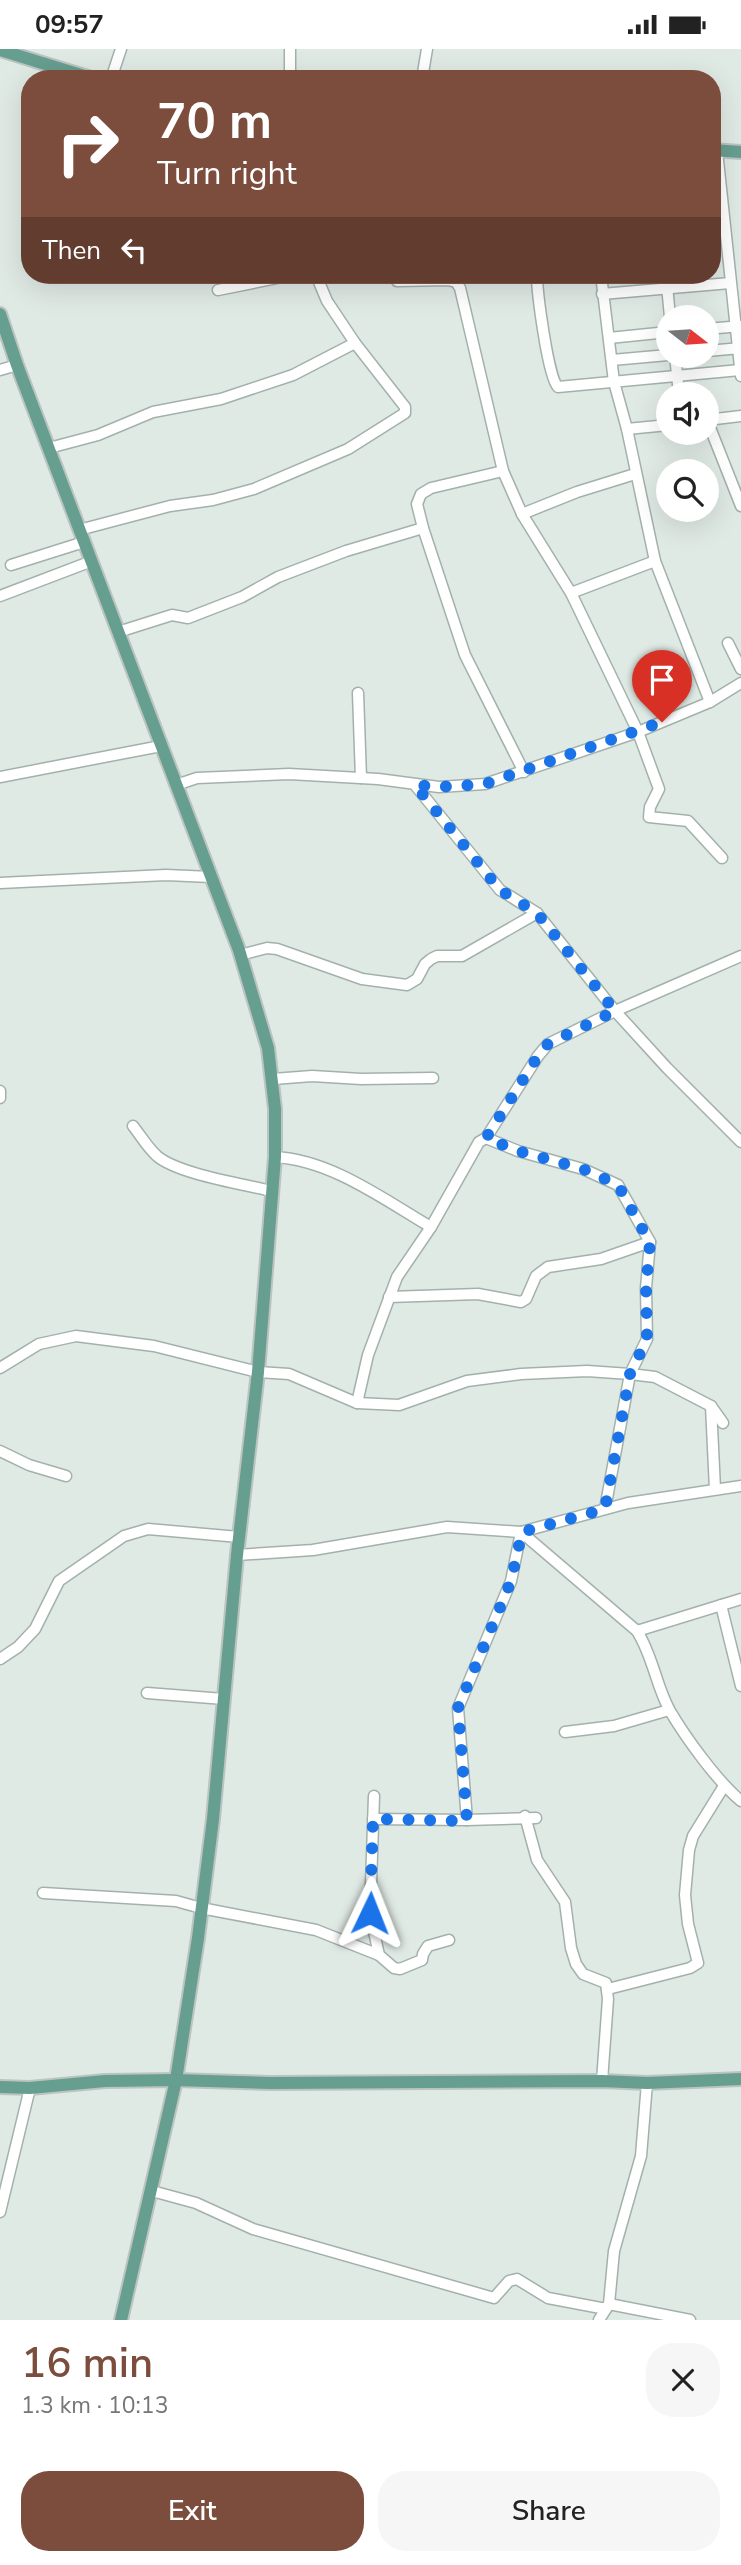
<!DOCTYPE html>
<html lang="en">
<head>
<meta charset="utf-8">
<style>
	body { margin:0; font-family:"Nunito Sans",sans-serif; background:#f6f6f6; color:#222; height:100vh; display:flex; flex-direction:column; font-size:26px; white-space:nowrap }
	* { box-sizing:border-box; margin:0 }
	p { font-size:23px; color:#767676 }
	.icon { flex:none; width:38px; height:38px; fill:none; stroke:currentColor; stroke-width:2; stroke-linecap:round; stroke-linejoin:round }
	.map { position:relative; height:2271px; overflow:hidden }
	.details { display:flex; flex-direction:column; background:#fff; flex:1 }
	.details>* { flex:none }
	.hud { position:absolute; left:21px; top:21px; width:700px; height:214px; border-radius:28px; box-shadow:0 7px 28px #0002; background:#7c4c3c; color:#fff; overflow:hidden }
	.needle { width:46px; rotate:107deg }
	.controls { position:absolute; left:656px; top:256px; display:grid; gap:14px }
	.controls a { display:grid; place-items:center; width:63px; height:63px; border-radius:50%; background:#fff; box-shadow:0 7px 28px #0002; font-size:35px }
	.pin { position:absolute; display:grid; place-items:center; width:60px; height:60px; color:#fff; margin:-72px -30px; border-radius:50% 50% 50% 0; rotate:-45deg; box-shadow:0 0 7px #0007 }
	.pin .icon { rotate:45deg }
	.me { position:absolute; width:77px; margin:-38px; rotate:2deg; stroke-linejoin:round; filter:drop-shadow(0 0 5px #0008) }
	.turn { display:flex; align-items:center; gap:24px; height:147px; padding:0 21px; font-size:32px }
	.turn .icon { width:91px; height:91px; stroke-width:2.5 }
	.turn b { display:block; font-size:49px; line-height:60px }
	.then { display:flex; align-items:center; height:66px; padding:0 21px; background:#0003; gap:14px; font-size:26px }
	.round { display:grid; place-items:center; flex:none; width:74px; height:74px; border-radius:28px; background:#f6f6f6 }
	.head { display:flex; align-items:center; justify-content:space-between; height:119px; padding:0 21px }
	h1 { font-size:42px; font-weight:600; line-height:52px; color:#7c4c3c }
	.button { display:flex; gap:14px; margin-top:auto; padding:14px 21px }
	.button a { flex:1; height:80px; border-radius:28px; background:#7c4c3c; color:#fff; font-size:28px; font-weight:600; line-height:80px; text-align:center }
	.button a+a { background:#f6f6f6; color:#222 }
	.status { display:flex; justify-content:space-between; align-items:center; height:49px; padding:0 35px; background:#fff; direction:ltr }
	.status svg { height:19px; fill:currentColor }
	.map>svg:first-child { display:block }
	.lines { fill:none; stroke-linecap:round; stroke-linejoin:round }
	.minor-casing { stroke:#a3b1ac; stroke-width:13 }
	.major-casing { stroke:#bcc4c2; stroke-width:16 }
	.minor { stroke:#fff; stroke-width:10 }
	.major { stroke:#669e8f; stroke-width:12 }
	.route { stroke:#1a73e8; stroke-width:12; stroke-dasharray:0 21.6 }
</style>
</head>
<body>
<div class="status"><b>09:57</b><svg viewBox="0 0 49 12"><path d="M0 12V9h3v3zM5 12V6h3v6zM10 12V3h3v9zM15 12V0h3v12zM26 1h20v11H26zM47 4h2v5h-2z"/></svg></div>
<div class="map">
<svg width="741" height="2271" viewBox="0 0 741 2271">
	<rect width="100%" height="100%" fill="#e0eae5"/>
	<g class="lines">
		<!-- minor casing -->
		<g class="minor-casing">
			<g id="minor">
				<path d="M111,30L121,0"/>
				<path d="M290,30V0"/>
				<path d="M422,30L427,0"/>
				<path d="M717,102L741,327"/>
				<path d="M394,226L397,232L448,231L456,233L460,239L503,422L522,465L571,544L638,683L659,740L650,758L649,768L688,772L722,809"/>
				<path d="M537,226C537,243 548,329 558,338L740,321"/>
				<path d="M601,226L614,333L627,380L655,512L710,653"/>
				<path d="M666,226L670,268"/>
				<path d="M218,241L292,226"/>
				<path d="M602,245L730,234"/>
				<path d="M707,280L741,277"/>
				<path d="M609,289L668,283"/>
				<path d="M707,302L741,299"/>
				<path d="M675,306L679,345"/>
				<path d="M612,311L668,306"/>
				<path d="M0,321L17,316"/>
				<path d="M707,371L741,457"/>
				<path d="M707,371L741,367"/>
				<path d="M627,380L668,376"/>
				<path d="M49,399L98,386L153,363L221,350L293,326L355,294"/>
				<path d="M503,422L431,439L421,445L417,455L423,479L465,606L524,723"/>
				<path d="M522,465L577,443L635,425"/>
				<path d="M79,481L170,457L213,451L254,440L348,400L405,364V358L355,294L327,252L316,226"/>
				<path d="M11,516L84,493"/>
				<path d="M571,544L655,512"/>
				<path d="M0,547L92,512"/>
				<path d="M118,583L172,566L188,569L242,548L278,528L346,502L423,479"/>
				<path d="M728,594L741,620"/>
				<path d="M358,644L361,729"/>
				<path d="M0,728L161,697"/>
				<path d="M176,736L197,729L289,725L378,730L439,738L485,735L638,683L710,653L741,634"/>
				<path d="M415,736L500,841L537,864L615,962L667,1019L741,1093"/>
				<path d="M0,834L166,826L211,828"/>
				<path d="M240,906L267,899L277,900L362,930L407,936L417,930L425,915L431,910L437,907H462L537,864"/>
				<path d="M273,1030L312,1027L361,1030L433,1029"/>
				<path d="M0,1042V1049"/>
				<path d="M133,1077C141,1087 147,1098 157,1107C178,1125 243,1135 271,1142"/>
				<path d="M486,1089L518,1102L583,1120L618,1136L650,1193L646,1239L647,1290L630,1325L605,1460"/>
				<path d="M275,1108C331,1111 383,1150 431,1178"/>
				<path d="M389,1248L478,1245L521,1253L526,1250L536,1227L548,1218L601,1210L650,1193"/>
				<path d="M0,1319L39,1295L76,1287L154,1297L258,1323L289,1325L357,1354L399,1356L467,1332L521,1325L587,1322L630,1325L655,1328L711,1357L723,1374"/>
				<path d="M357,1354L368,1306L397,1228L431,1178L479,1093L486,1089L538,1007L548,995L615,962L741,907"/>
				<path d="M711,1357L715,1440"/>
				<path d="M0,1402L29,1416L66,1427"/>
				<path d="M521,1483L637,1582C653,1607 656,1637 670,1662C686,1689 717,1732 741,1752"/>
				<path d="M237,1506L313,1501L447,1478L521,1483L628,1454L741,1437"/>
				<path d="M721,1556L741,1637"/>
				<path d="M637,1582L741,1550"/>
				<path d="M0,1610L18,1598L35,1580L59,1532L124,1487L148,1480L239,1488"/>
				<path d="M147,1644L224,1650"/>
				<path d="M565,1683L614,1677L669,1661"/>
				<path d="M374,1747L370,1864L379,1906"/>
				<path d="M525,1767L537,1811L565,1853L571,1899L576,1915L583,1925L606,1934L608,1950L602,2032"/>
				<path d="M373,1770L467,1771L536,1769"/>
				<path d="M467,1771L458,1659L511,1532L521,1483"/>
				<path d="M43,1844L176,1852L201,1859L316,1881L379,1906L394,1919L400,1920L422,1911L423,1905L428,1897L449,1891"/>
				<path d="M608,1940L690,1919L698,1914L688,1875L685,1846L689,1801L693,1787L724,1737"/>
				<path d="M152,2142L196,2154L253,2180L494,2249L509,2232L517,2230L548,2249L606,2260L609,2255L690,2271"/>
				<path d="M0,2163L30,2039"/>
				<path d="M599,2271L609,2255L614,2202L641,2107L647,2034"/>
			</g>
		</g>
		<!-- major casing -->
		<g class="major-casing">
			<g id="major">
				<path d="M0,1L94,30"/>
				<path d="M712,101L741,103"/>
				<path d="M0,265L17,316L239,901L268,999L275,1060V1108L258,1323L237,1506L213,1770L198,1889L176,2031L121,2271"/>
				<path d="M0,2038L30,2039L105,2032L176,2031L270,2034L602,2032L647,2034L741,2030"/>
			</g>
		</g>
		<!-- minor -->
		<use href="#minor" class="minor"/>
		<!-- major -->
		<use href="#major" class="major"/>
	</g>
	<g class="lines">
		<!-- route -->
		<path class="route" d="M370,1864L373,1770L467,1772L458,1659L511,1532L522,1483L605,1460L630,1325L647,1290L646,1239L650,1194L618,1136L583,1120L518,1102L486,1089L538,1007L548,995L615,962L537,864L500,841L415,736L439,738L485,735L662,673"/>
	</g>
</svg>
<div class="controls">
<a><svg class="needle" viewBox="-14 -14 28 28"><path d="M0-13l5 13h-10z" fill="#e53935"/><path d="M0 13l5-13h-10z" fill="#767676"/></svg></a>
<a><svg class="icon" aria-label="sound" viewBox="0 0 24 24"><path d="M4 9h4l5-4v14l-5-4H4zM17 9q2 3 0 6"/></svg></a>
<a><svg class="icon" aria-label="search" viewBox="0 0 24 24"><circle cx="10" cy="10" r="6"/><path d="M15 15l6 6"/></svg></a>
</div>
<div class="pin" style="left:662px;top:673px;background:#d93025"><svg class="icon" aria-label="arrive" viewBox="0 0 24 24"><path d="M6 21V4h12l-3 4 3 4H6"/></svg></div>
<svg class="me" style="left:370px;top:1864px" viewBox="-20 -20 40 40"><path d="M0-17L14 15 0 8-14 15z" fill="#1a73e8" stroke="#fff" stroke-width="4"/></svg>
<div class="hud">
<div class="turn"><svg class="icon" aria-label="right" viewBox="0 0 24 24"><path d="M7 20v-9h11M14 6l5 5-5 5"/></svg><div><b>70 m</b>Turn right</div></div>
<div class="then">Then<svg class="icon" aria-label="left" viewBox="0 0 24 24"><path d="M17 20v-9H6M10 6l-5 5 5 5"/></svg></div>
</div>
</div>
<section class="details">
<div class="head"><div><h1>16 min</h1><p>1.3 km · 10:13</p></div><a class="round"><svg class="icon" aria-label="close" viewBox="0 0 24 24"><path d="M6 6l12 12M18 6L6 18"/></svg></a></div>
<div class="button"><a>Exit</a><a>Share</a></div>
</section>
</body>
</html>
